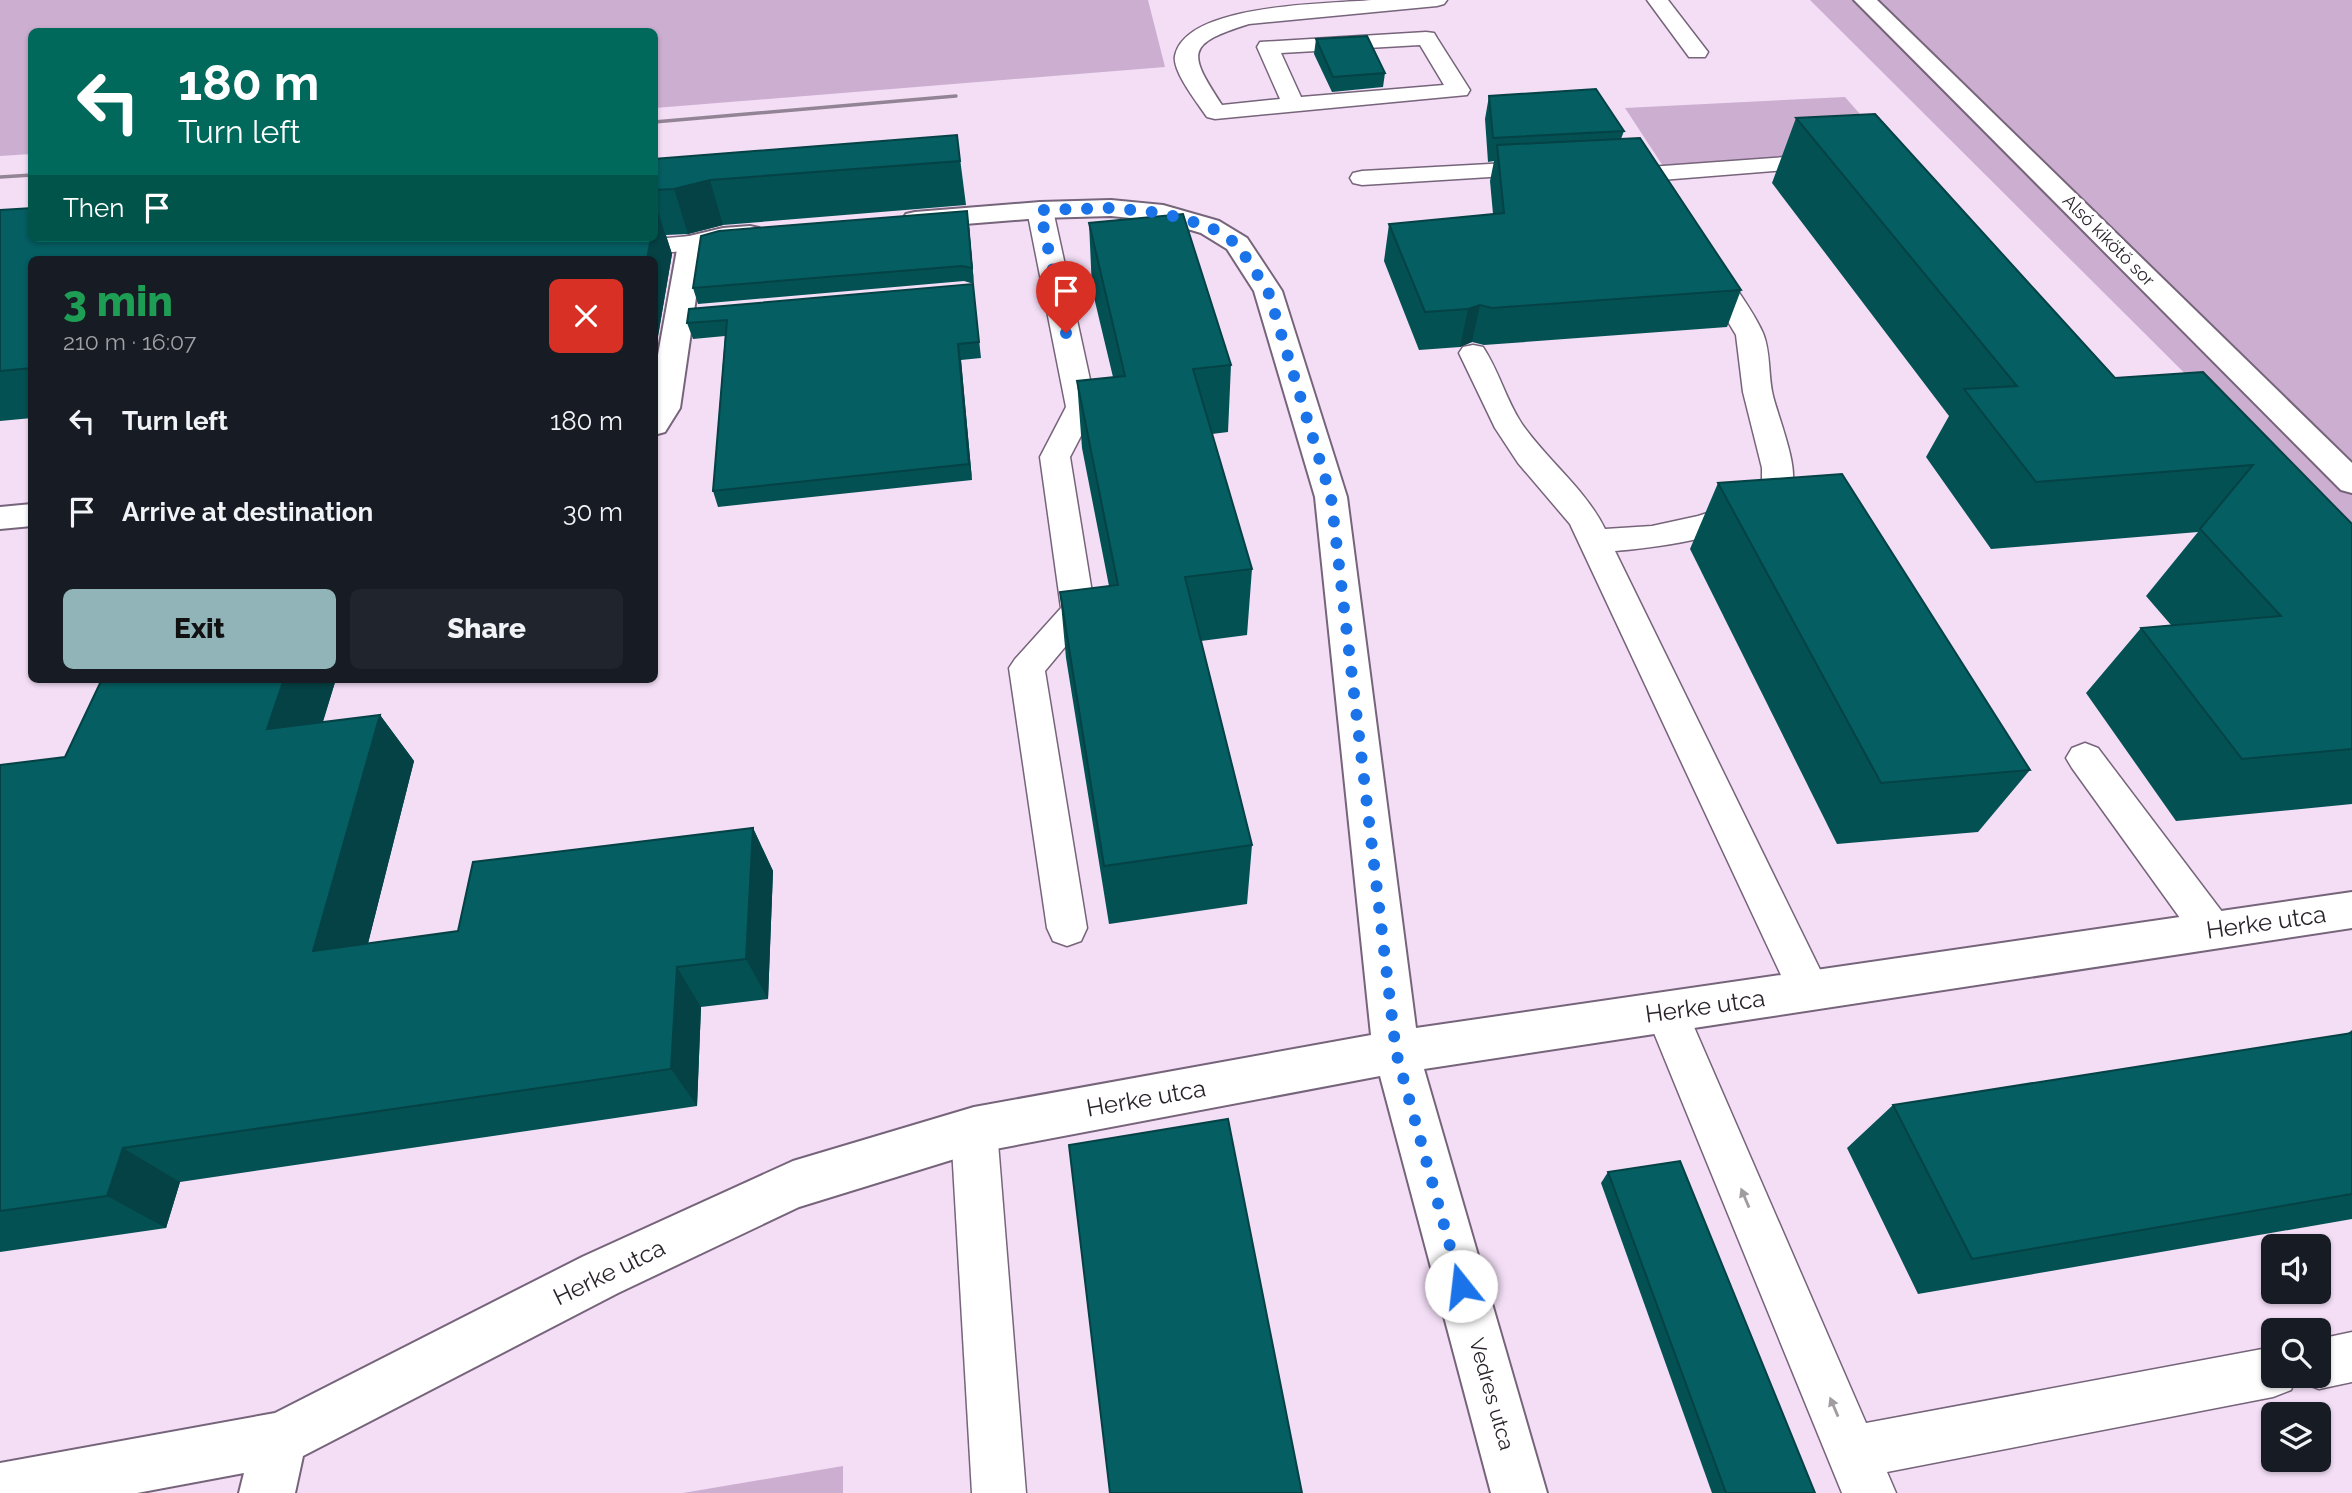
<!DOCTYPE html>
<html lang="en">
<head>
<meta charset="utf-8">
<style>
	body { margin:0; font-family:Raleway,sans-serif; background:#20242c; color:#f1f3f6; height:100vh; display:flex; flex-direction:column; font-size:26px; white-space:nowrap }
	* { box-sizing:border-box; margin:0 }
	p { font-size:23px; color:#9ea1a6 }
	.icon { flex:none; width:38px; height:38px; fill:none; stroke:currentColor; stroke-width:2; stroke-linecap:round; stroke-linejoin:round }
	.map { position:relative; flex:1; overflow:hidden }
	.drawer { position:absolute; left:28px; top:256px; width:630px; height:427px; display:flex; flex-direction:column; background:#171b24; border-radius:10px; box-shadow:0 2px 5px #0004 }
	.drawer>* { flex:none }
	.hud { position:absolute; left:28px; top:28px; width:630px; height:214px; border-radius:10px; box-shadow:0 2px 5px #0004; background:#00695c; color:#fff; overflow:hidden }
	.tools { position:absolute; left:2261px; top:1234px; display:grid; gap:14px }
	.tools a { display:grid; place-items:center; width:70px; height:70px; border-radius:10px; background:#171b24; box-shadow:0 2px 5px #0004; font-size:35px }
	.pin { position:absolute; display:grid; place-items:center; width:60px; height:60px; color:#fff; margin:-72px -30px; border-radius:50% 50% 50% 0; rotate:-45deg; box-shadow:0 0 7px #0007 }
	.pin .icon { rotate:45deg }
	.me { position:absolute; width:77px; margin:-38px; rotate:344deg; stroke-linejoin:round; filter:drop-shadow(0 0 5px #0008) }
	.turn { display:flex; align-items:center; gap:24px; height:147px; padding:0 35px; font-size:32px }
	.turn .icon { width:91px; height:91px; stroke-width:2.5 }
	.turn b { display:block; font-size:49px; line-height:60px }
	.then { display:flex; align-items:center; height:66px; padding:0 35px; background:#0003; gap:14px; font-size:26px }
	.round { display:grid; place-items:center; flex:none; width:74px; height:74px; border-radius:10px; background:#20242c }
	.headline { display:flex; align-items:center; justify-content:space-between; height:119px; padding:0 35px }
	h1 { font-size:42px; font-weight:800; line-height:52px; color:#1e9e55 }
	.button { display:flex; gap:14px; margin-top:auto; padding:14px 35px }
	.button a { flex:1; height:80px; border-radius:10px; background:#91b4b8; color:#111; font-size:28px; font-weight:800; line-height:80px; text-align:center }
	.button a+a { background:#20242c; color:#f1f3f6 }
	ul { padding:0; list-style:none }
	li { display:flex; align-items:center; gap:21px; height:91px; padding:0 35px }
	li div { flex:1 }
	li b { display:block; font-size:26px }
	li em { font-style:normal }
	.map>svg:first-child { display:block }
	.green { fill:#ccaed1 }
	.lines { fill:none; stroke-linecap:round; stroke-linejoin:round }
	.service-casing { stroke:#76647a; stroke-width:3 }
	.minor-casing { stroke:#76647a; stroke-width:4 }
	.service { fill:#fff; fill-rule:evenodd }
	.minor { fill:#fff; fill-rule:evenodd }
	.rail { stroke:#938495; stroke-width:3.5 }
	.wall { fill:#045154 }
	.shaded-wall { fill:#044245 }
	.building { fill:#055e62; stroke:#044245; stroke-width:2 }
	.oneway { fill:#a09ca0 }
	.route { stroke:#1a73e8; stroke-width:12; stroke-dasharray:0 21.6 }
	.labels { text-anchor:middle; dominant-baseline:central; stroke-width:7; stroke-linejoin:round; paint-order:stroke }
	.far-street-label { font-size:18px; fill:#2b232c; stroke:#fff }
	.street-label { font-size:21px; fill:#2b232c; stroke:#fff }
	.near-street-label { font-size:24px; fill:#2b232c; stroke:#fff }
</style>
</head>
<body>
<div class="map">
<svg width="2352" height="1493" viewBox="0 0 2352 1493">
	<rect width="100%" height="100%" fill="#f3def6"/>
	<!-- green -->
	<g class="green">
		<path d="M0,0H1148L1165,67L655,108L654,32H32L31,154L0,156Z"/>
		<path d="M1810,0H2352V540Z"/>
		<path d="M1845,97L1894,153L1663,166L1625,108Z"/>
		<path d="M843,1466V1493H683Z"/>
	</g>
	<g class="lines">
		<!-- service casing -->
		<g class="service-casing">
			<g id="service">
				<path d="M1372,0H1447L1444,4L1437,6L1249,24C1185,44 1188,53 1222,105L1280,99L1257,47L1260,42L1426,32L1434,33L1437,38L1470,90L1467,95L1215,119L1207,117C1198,104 1172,71 1175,56C1185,3 1329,4 1372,0ZM1420,45L1444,85L1301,97L1281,53Z"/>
				<path d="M1647,0H1668L1708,52L1705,57H1689Z"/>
				<path d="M1827,154L1835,156L1839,161L1835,166L1649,181L1640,179L1637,174L1640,169L1649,167Z"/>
				<path d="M1543,161L1552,163L1555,168L1552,173L1362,185L1353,183L1350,178L1353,173L1362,171Z"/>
				<path d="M1040,202L1049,205L1053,210L1096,407L1070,457L1095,611L1045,671L1087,928L1081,941L1067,946L1053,941L1047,928L1009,668L1015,659L1061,608L1040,457L1066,407L1027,210L1031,205Z"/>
				<path d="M691,236L700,239L704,244L700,249L619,258L610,255L606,250L610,245L619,242Z"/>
				<path d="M1708,259L1717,261C1733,284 1752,309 1763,333C1771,352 1768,377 1773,396C1778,416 1798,466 1792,484C1775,534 1661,547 1615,551L1830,990L1824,1003L1809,1009L1794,1003L1570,524L1518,463L1495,428L1459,353L1463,347L1473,345L1483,347C1499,371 1506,400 1522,424C1547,460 1586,490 1605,529L1652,526L1698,516L1735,504L1756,492L1762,483V468L1743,392L1736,335L1695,267L1699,261Z"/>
				<path d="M2085,743L2098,748L2226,917L2232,930L2226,943L2212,948L2198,943L2072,768L2066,758L2072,748Z"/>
				<path d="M1666,992L1681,997L1866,1423L2273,1347V1376H2297L2291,1390L2273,1397L1887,1472L1896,1493H1842L1645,1011L1651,997Z"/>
				<path d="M974,1108L990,1115L997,1130L1026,1493H972L951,1130L958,1115Z"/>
				<path d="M2352,1332V1382L2319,1389L2301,1382L2299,1376H2319V1339Z"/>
			</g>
		</g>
		<!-- minor casing -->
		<g class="minor-casing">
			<g id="minor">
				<path d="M1854,0H1877L2352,463V493L2341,490Z"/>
				<path d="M1111,200L1163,205L1219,221L1247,238L1282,291L1347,497L1416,1028L2352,892V928L1424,1069L1547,1493H1491L1380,1076L974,1153L799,1207L618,1293L303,1456L295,1493H239L244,1473L137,1493H0V1463L275,1413L582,1257L793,1161L974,1107L1371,1035L1315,497L1254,291L1227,249L1201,233L1161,221L1111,216L1040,218L915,228L906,226L902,220L906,214L915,212L1040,202Z"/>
				<path d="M750,226L759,228L763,234L759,240L703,249L680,408L665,432L654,435V377L678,244L681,238L723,228Z"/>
				<path d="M32,504V526L0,529V507Z"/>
			</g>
		</g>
		<!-- service -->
		<use href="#service" class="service"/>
		<!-- minor -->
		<use href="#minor" class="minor"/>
		<!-- rail -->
		<g class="rail">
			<path d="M654,122L956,96"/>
			<path d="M0,177L32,175"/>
		</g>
	</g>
	<!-- wall -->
	<g class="wall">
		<path d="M1316,39L1385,73L1383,87L1332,92L1314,54Z"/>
		<path d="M1489,96L1624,131L1621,139L1741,290L1727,327L1484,345L1472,342L1460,347L1419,350L1384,261L1389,224L1493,214L1490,181L1494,161L1488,162L1485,119Z"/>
		<path d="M1796,118L2115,378L2352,524V804L2176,821L2086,693L2141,628L2171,625L2146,596L2198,532L1991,549L1926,457L1949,416L1772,183Z"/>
		<path d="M957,135L966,205L723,225L688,234L666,235L672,254L657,342H654V259H32V418L0,421V210L654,238V159Z"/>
		<path d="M1089,223L1231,365L1228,432L1212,434L1252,569L1247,635L1201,641L1252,845L1247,904L1109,924L1066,658L1060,592L1109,586L1082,448L1077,381L1113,377L1092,289Z"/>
		<path d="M969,226L974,284L964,281L698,304L693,288Z"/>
		<path d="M973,284L981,358L961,360L972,480L718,507L713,491L725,336L693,339L687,323Z"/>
		<path d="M1718,483L2030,770L1978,832L1837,844L1690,549Z"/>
		<path d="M336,679L323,722L380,715L414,761L368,943L458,931L753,828L773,871L768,999L701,1007L697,1106L180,1182L166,1228L0,1252V765L65,757Z"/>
		<path d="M2352,1030V1219L1918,1294L1847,1148L1893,1105L2347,1034Z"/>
		<path d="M1608,1172L1815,1493H1712L1601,1183Z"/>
	</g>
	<!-- shaded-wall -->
	<g class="shaded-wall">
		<path d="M710,180L723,225L688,234L674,189Z"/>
		<path d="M657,209L672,254L657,342L654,335V259H647L651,238H654V222Z"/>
		<path d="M967,211L969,226L974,284L972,268Z"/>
		<path d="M1480,305L1472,342L1460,347L1468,309Z"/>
		<path d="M958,344L961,360L972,480L969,464Z"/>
		<path d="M284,679H336L306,774L267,729Z"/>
		<path d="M380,715L414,761L356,991L313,951Z"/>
		<path d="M753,828L773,871L768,999L746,959Z"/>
		<path d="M677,967L701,1007L697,1106L671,1069Z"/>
		<path d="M123,1148L180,1182L166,1228L107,1196Z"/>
	</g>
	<!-- building -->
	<g class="building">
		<path d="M1367,36L1385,73L1333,77L1316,39Z"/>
		<path d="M1596,89L1624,131L1493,138L1489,96Z"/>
		<path d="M1875,114L2115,378L2203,372L2352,524V749L2242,759L2141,628L2281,616L2200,529L2253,465L2036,482L1964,389L2017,386L1796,118Z"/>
		<path d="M957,135L960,161L710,180L674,189L654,190V159Z"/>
		<path d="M1640,138L1741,290L1492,308L1480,305L1468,309L1425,312L1389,224L1504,213L1497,145Z"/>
		<path d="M32,208V238H651L647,259H32V368L0,371V210Z"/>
		<path d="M654,209H657L654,222Z"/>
		<path d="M967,211L972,268L962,266L693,288L701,236L719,231Z"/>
		<path d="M1183,214L1231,365L1193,369L1252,569L1185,577L1252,845L1104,866L1060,592L1118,585L1077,381L1125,376L1089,223Z"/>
		<path d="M973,284L979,342L958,344L969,464L713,491L727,320L687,323L689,309Z"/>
		<path d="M1842,474L2030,770L1881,783L1718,483Z"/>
		<path d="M102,679H284L267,729L380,715L313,951L458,931L473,862L753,828L746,959L677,967L671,1069L123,1148L107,1196L0,1211V765L65,757Z"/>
		<path d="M2352,1033V1194L1972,1259L1893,1105Z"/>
		<path d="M1228,1119L1302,1493H1110L1069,1145Z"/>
		<path d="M1680,1161L1815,1493H1726L1608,1172Z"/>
	</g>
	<!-- one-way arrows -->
	<defs><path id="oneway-solid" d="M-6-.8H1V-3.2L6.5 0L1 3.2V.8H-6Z" transform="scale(1.75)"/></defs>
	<g class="oneway">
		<use href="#oneway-solid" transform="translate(1745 1198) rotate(-113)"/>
		<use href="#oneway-solid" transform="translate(1834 1407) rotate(-113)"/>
	</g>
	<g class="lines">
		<!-- route -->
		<path class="route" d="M1066,333L1040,210L1111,208L1163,213L1210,227L1237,244L1268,291L1331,497L1396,1052L1461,1286"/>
	</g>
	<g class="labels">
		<!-- far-street labels -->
		<g class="far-street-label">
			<text transform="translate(2109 240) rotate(45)">Alsó kikötő sor</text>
		</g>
		<!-- street labels -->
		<g class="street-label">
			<text transform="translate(1492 1394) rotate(74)">Vedres utca</text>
		</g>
		<!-- near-street labels -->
		<g class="near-street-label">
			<text transform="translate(2266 922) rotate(-8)">Herke utca</text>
			<text transform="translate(1705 1006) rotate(-8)">Herke utca</text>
			<text transform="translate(1146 1098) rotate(-10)">Herke utca</text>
			<text transform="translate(609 1272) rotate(-26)">Herke utca</text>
		</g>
	</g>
</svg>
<div class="tools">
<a><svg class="icon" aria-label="sound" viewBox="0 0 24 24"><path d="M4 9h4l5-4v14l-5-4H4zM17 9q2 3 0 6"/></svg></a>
<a><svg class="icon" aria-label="search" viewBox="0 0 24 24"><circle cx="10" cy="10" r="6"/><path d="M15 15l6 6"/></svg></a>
<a><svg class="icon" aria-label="layers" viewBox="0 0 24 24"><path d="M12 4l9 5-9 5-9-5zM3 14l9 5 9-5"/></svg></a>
</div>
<div class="pin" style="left:1066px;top:333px;background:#d93025"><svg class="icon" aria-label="arrive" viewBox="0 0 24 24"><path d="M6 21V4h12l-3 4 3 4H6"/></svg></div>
<svg class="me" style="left:1461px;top:1286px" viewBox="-20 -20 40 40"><circle r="19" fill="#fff"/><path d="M0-13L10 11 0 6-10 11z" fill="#1a73e8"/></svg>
<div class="hud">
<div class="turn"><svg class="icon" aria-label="left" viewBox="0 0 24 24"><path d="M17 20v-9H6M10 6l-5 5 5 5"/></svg><div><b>180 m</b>Turn left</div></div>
<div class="then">Then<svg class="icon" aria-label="arrive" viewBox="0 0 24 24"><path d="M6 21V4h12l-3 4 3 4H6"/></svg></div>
</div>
<section class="drawer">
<div class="headline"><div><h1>3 min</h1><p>210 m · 16:07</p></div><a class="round" style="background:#d93025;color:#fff"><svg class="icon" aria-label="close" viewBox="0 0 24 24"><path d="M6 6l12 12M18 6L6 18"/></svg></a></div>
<ul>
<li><svg class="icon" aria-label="left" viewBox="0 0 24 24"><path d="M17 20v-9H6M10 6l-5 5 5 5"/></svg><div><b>Turn left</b></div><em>180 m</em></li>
<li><svg class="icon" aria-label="arrive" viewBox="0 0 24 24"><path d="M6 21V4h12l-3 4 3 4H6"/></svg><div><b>Arrive at destination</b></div><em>30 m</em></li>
</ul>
<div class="button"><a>Exit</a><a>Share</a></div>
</section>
</div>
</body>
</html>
